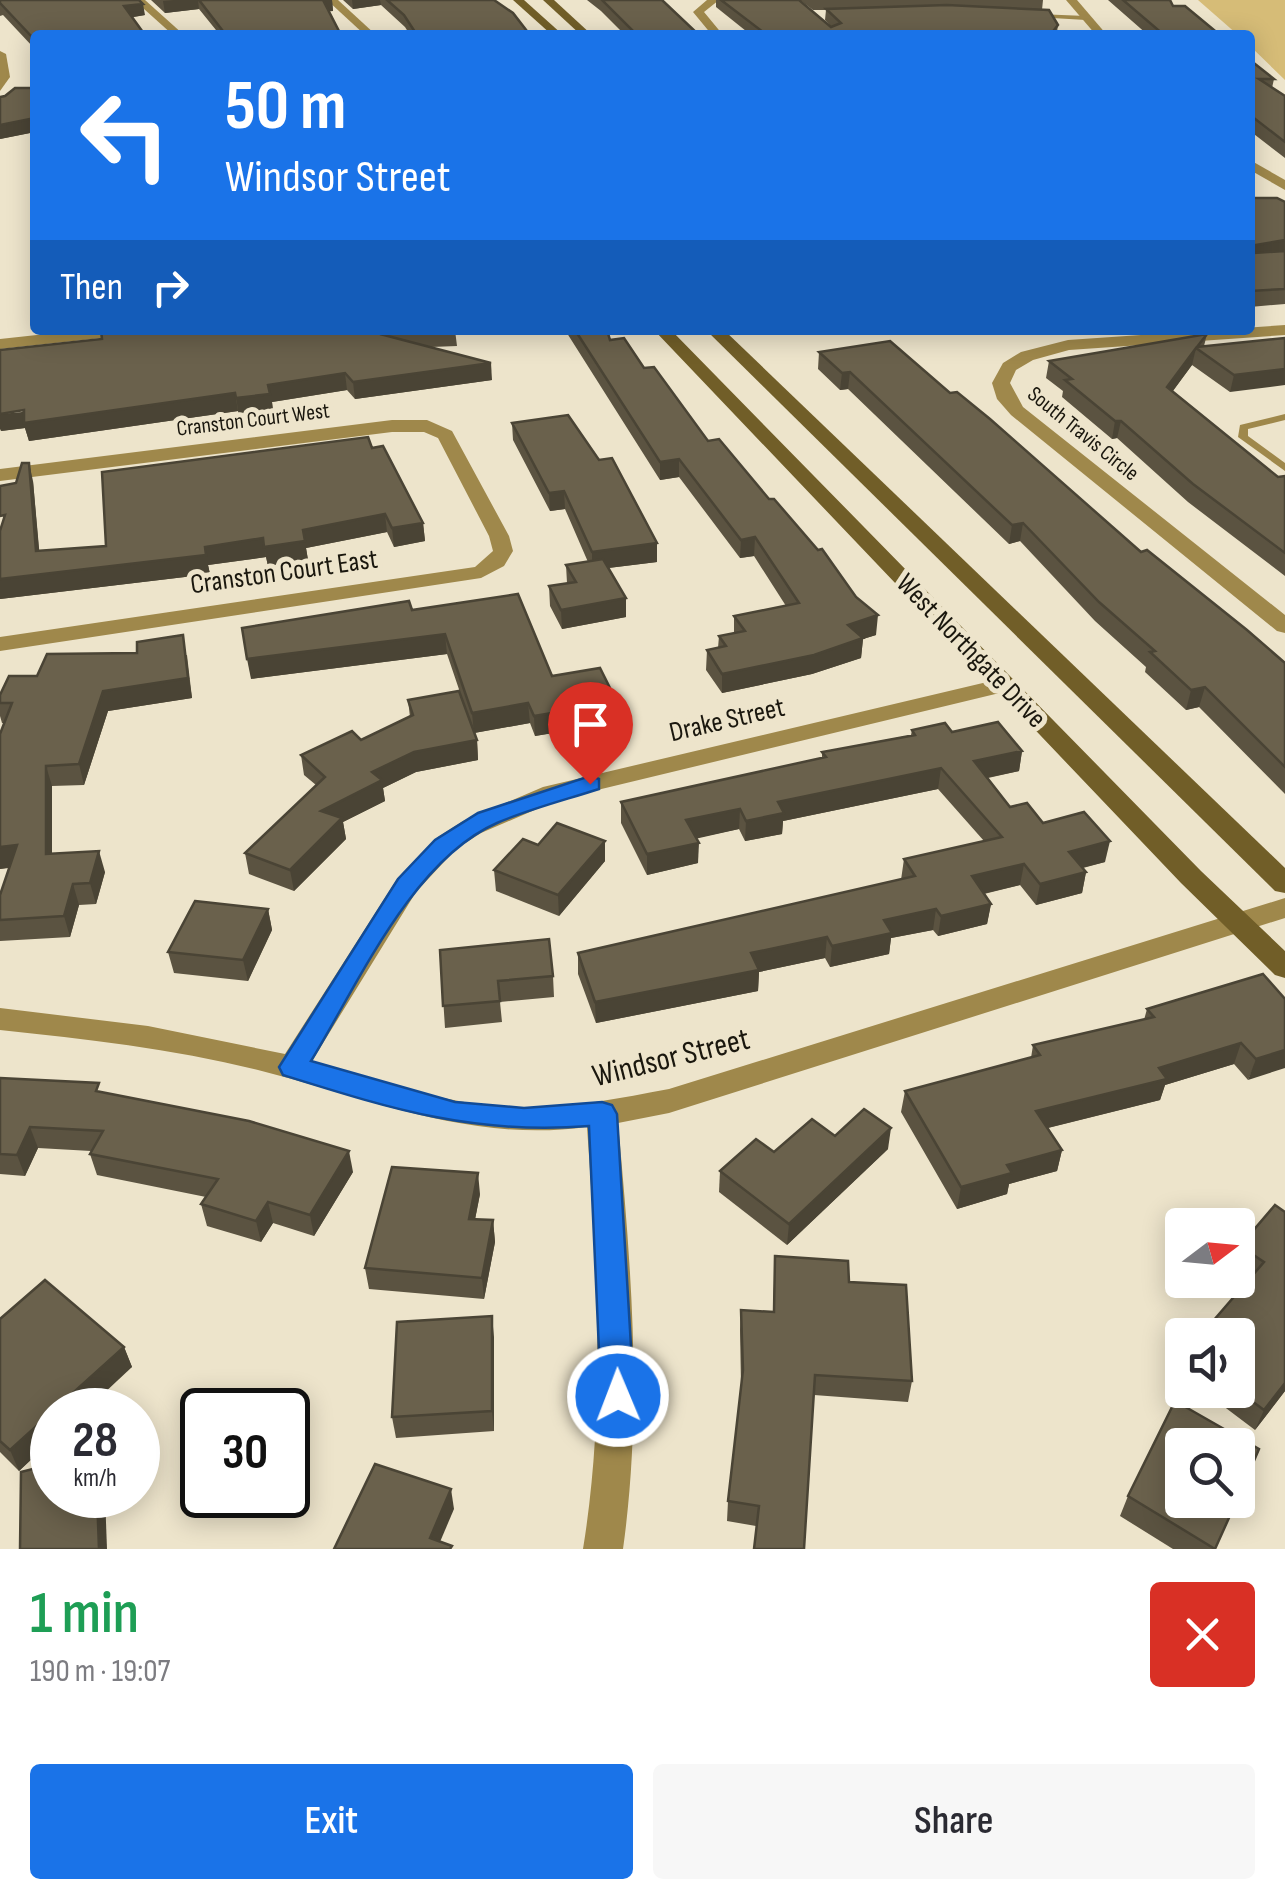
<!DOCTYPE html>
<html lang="en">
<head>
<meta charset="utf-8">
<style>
	body { margin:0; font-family:"Sofia Sans Condensed",sans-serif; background:#f7f7f7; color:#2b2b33; height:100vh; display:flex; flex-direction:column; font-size:38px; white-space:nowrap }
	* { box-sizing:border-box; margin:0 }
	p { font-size:32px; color:#7c7c81 }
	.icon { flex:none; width:55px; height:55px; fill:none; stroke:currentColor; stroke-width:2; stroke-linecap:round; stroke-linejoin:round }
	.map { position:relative; height:1549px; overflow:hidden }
	.sheet { display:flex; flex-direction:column; background:#fff; flex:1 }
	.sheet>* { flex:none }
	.hud { position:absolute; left:30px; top:30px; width:1225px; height:305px; border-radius:10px; box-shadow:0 5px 25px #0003; background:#1a73e8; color:#fff; overflow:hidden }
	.needle { width:65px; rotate:74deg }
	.controls { position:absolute; left:1165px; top:1208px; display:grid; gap:20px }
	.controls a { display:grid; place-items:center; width:90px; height:90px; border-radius:10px; background:#fff; box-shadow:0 5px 25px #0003; font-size:50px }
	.speed { position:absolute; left:30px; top:1388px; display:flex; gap:20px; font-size:50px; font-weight:700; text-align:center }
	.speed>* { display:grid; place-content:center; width:130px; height:130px; border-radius:50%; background:#fff; box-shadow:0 5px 25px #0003; line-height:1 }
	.speed small { font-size:25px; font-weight:400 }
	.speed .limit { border:5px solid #111; border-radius:15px; background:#fff; color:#111 }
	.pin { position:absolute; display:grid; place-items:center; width:85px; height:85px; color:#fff; margin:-102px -42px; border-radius:50% 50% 50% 0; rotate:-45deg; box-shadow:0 0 10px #0007 }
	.pin .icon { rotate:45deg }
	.me { position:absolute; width:110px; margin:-55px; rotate:359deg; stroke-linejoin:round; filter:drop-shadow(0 0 8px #0008) }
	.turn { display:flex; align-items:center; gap:35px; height:210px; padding:0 30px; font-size:45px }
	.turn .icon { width:130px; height:130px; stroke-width:2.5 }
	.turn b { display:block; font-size:70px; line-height:85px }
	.then { display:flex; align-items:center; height:95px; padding:0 30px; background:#0003; gap:20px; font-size:38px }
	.round { display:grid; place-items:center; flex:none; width:105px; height:105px; border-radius:10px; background:#f7f7f7 }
	.summary { display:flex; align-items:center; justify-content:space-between; height:170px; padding:0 30px }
	h1 { font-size:60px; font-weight:600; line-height:75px; color:#1e9e55 }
	.action { display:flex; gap:20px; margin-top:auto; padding:20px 30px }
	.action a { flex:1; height:115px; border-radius:10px; background:#1a73e8; color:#fff; font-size:40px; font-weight:600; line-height:115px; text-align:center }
	.action a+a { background:#f7f7f7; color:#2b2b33 }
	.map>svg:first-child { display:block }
	.green { fill:#d6bc77 }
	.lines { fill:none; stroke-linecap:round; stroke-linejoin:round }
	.service { fill:#9f884b; fill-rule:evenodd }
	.minor { fill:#9f884b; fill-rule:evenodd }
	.tertiary { fill:#9f884b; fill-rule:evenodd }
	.secondary { fill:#715e28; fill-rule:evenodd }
	.wall { fill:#5b5341 }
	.shaded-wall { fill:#4a4435 }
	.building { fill:#6a614c; stroke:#4a4435; stroke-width:2.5 }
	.route { fill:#1a73e8; stroke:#114b97; stroke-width:2.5 }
	.labels { text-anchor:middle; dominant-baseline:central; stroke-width:10; stroke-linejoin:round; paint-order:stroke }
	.far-street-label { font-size:22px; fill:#1a170e; stroke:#ede4cb }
	.street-label { font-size:28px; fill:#1a170e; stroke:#ede4cb }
	.near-street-label { font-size:32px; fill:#1a170e; stroke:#ede4cb }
</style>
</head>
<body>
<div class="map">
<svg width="1285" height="1549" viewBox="0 0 1285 1549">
	<rect width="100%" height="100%" fill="#ede4cb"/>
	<!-- green -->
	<path class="green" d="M1198,0H1285V80L1250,46V35H1238Z"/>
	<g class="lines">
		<!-- service -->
		<g class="service">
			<path d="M1037,14L1086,16L1089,18L1086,20L1035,17Z"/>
			<path d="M1285,414V420L1248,429V436L1285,463V471L1238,437L1240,425Z"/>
		</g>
		<!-- minor -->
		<g class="minor">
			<path d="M134,0H145L184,35H173Z"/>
			<path d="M327,0H338L376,35H365Z"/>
			<path d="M707,0H719L704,12L723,35H712L693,12Z"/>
			<path d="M1066,0H1077L1107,35H1096Z"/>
			<path d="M0,51L6,54L10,77L0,91Z"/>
			<path d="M1250,160L1285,180V190L1250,170Z"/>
			<path d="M1285,325V335L1069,350L1033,360L1016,370L1010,383L1023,407L1285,615V633L1277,631L1011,415L997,399L992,383L1003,363L1021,352L1068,340Z"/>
			<path d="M392,420H427L452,431L509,536L513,551L504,566L481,578L0,651V637L475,567L493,551L489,536L438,438L424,432H392L0,481V469Z"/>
			<path d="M1004,678L1012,680L1016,685L1012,690L560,799L481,833L456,849L416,892L312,1061C372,1078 430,1099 492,1106C551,1112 611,1100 669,1089L1285,898V918L669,1113L618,1123C631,1266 643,1406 623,1549H583C606,1408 597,1269 587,1127C470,1143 369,1098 258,1070C173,1049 86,1039 0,1030V1008L148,1026L285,1054L397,879L438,837L463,821L543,787Z"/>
		</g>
		<!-- tertiary -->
		<path class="tertiary" d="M83,330H137L129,335L0,349V339Z"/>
		<!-- secondary -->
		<g class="secondary">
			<path d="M513,0H524L563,35H552Z"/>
			<path d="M543,0H554L592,35H581Z"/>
			<path d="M654,330H671L1201,871L1285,951V978L1275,975L1181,883Z"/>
			<path d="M706,330H724L1285,868V893L1275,891Z"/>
		</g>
	</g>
	<!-- wall -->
	<g class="wall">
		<path d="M0,0L145,15L35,35V132L0,139L34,88L33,47L3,15L0,16Z"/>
		<path d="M151,0H332L333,11H329L341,35H220L199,9L165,13Z"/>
		<path d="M343,0H494L530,35H410L405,27L381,5L353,9Z"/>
		<path d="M587,0H662L699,35H625L601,11Z"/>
		<path d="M716,0H799L831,26L825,20L826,10H813L800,0H1043L1042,10L1058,25L1057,32L1060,35H751L716,7Z"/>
		<path d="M1108,0H1170L1173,6L1220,35H1148Z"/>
		<path d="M1250,60L1274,79L1272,88L1285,96V158L1250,131Z"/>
		<path d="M1250,182L1251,198L1285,202V304L1250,307Z"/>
		<path d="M101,330H455L457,346L431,347L492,380L355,399L347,390L272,402L273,411L239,415L238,411L29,441L25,428L1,431L102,339Z"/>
		<path d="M565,330H607L610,340L644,368L876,635L863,639L861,658L812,674L722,693L706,670L707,650L718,648L719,636L734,634V616L786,606L754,556L740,558L679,477L660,480Z"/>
		<path d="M1207,334L1204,346L1285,338L1230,392L1192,365L1173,391L1278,477L1285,476V576L1188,502L1117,438L1112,439L1062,397L1063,391L1046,378L1049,361Z"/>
		<path d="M819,352L950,393L1141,552L1285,663V794L1199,707L1186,710L1145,672L1146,667L1095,621L1020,541L1009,544L848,389L840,390L818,369Z"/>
		<path d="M512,423L657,562L608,568L626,617L562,629L550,606L549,586L567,583L566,565L588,562L565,509L550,511L513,440Z"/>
		<path d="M372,448L423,523L425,541L394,547L387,532L306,548L308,560L268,566L266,557L208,565L210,574L0,599L16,483L33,481L39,551L106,546Z"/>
		<path d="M412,610L552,676L612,712L588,716L589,727L535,736L530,723L474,733L477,740L478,760L416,772L383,788L385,801L343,822L346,839L294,891L249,874L245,853L316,785L304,775L301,755L361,740L410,717L408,700L466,710L447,654L251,679Z"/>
		<path d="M187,655L192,698L108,711L84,785L52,786V853L105,872L96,904L79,905L70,937L0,941V895L9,868L0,869V734L4,723H2L0,716V695L37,676Z"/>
		<path d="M912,730L952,732L1022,751L1019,771L988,778L1010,807L1043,823L1105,862L1083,868L1086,872L1082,893L1036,905L1020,885L984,894L991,904L987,924L938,936L933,930L891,938L889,954L830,967L825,958L759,972L758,991L596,1023L578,974V953L901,880L904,859L984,841L938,789L783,821L782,834L745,841L739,829L696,838L698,863L647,875L621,823V802L822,758V752L911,735Z"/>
		<path d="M605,841V861L559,916L496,891L494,870L538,845Z"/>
		<path d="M268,909L272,930L248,981L174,973L168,952Z"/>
		<path d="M440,950L553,976L554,997L500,1002L502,1022L445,1028Z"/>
		<path d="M1285,999L1248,1080L1234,1064L1165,1085L1160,1100L1048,1128L1062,1150L1057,1171L1009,1184L1007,1194L957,1209L901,1112L905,1091L1031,1058L1033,1045L1144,1020L1147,1009Z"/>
		<path d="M0,1078L102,1092L353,1172L314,1236L273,1223L261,1242L207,1226L201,1204L206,1197L97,1175L90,1154L91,1151L38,1148L25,1176L0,1174Z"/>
		<path d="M888,1149L787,1245L719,1192L720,1171L774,1152Z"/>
		<path d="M480,1194L475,1219L493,1220L495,1242L484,1299L369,1289L365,1268Z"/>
		<path d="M1285,1212V1391L1255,1430L1202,1390H1238L1250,1279L1238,1271V1253L1240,1246Z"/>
		<path d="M775,1256L849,1282L912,1381L908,1402L814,1395L756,1526L727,1521L728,1501L741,1384L740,1330L741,1310L773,1312Z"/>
		<path d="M0,1319L124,1347L132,1367L52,1410V1440L19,1471L0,1452Z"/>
		<path d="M494,1337V1431L396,1438L392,1417Z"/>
		<path d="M1128,1496L1215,1549H1173L1120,1516Z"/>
	</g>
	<!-- shaded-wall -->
	<g class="shaded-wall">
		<path d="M174,0H198L199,9L165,13L163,1Z"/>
		<path d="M323,0H332L333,11L324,12Z"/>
		<path d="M352,0H380L381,5L353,9Z"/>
		<path d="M143,4L145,15L126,18L124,6Z"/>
		<path d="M35,118V132L0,139V125Z"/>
		<path d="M1285,240V255L1250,260V246Z"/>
		<path d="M1196,348L1192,365L1163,404L1167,387Z"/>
		<path d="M491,363L492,380L355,399L353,382Z"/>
		<path d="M1285,369V385L1230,392L1234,375Z"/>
		<path d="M850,372L848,389L840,390L842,373Z"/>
		<path d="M345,373L347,390L272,402L273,411L239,415L236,398L268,385Z"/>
		<path d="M235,393L238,411L29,441L25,428L1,431L0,429V414Z"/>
		<path d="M1115,421H1121L1117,438L1112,439Z"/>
		<path d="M679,459V477L660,480V462Z"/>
		<path d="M29,463L33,481L41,570L36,551Z"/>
		<path d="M564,491L565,509L550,511L549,493Z"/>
		<path d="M385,514L387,532L306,548L308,560L268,566L264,547L303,530Z"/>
		<path d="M423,523L425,541L394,547L392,528Z"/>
		<path d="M1023,523L1020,541L1009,544L1012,525Z"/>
		<path d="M755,537L754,556L740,558L741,540Z"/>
		<path d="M263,538L266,557L208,565L210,574L0,599V579Z"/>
		<path d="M657,543V562L592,570V552Z"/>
		<path d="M626,598V617L562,629L561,610Z"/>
		<path d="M878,615L876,635L863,639L861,658L812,674L722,693V674L848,625Z"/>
		<path d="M445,634L447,654L251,679L247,659Z"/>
		<path d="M183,635L192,698L108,711L84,785L79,764L103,691Z"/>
		<path d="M1205,687L1199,707L1186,710L1191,690Z"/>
		<path d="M612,692V712L588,716L589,727L535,736L534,716L584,697Z"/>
		<path d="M528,703L530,723L474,733L472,713Z"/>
		<path d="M477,740L478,760L416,772L383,788L385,801L343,822L346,839L294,891L290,870L321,811L372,772L414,752Z"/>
		<path d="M1022,751L1019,771L971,781L974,761Z"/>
		<path d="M46,766L52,786V874L46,854Z"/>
		<path d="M941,768L938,789L783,821L782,834L745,841L746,821L778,802Z"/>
		<path d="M740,809L739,829L686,841V820Z"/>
		<path d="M605,841V861L559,916L558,895Z"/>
		<path d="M1110,841L1105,862L1065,872L1069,852Z"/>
		<path d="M699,843L698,863L647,875V854Z"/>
		<path d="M17,845L23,865L0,869V847Z"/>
		<path d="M99,851L105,872L96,904L90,883Z"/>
		<path d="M1024,864L1020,885L969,897L972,876Z"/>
		<path d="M1086,872L1082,893L1036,905L1040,884Z"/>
		<path d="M73,884L79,905L70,937L64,916Z"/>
		<path d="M991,904L987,924L938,936L941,916Z"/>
		<path d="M268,909L272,930L248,981L243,960Z"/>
		<path d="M936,909L933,930L891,938L889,954L830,967L832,946L884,920Z"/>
		<path d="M827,937L825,958L759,972L758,991L596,1023L595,1002L751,953Z"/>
		<path d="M1241,1043L1234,1064L1165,1085L1160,1100L1031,1132L1036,1111L1159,1068Z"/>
		<path d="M1285,1050V1068L1248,1080L1256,1059Z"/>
		<path d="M30,1127L38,1148L25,1176L17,1155Z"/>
		<path d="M891,1128L888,1149L787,1245L789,1224Z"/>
		<path d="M1062,1150L1057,1171L1009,1184L1007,1194L957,1209L961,1187L1007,1165Z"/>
		<path d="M349,1151L353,1172L314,1236L310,1215Z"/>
		<path d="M478,1173L480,1194L471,1240L469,1219Z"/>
		<path d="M268,1202L273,1223L261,1242L256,1221Z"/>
		<path d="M493,1220L495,1242L484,1299L482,1278Z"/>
		<path d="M492,1316L494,1337V1431L492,1411Z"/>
		<path d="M124,1347L132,1367L86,1410H54Z"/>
		<path d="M1285,1383V1391L1255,1430L1264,1410Z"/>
		<path d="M52,1412V1440L19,1471L10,1450Z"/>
		<path d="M451,1489L454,1509L437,1549L430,1538Z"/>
		<path d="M97,1495H105L107,1549H99Z"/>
	</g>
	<!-- building -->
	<g class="building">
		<path d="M0,0H139L143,4L124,6L145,35H35V118L0,125V97L5,96L15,88H34L32,37L0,3Z"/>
		<path d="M199,0H326H323L341,35H226Z"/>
		<path d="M387,0H494L513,13L530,35H417L404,15Z"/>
		<path d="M602,0H662L699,35H637Z"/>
		<path d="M721,0H799L831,27L841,23L826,9L947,5L1049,10L1058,25L1054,30L1060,35H767Z"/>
		<path d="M1123,0H1170L1173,6H1185L1220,35H1164Z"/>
		<path d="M1250,60L1274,79H1259L1285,96V142L1250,115Z"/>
		<path d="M1250,182L1253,184L1251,198H1277L1285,202V240L1250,246Z"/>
		<path d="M1250,246L1254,253L1285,251V289L1250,291Z"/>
		<path d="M101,330H442L380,334L491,363L353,382L345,373L268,385L270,394L236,398L235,393L24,423V410L0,414V350L102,339Z"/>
		<path d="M575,330H607L610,340L624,338L644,368L654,367L708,441L719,439L769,499H774L818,550L822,549L856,597L878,615L848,625L863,638L814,655L722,674L707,650L726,646L719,636L745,631L734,616L799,603L755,537L741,540L679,459L660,462Z"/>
		<path d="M1207,334L1197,347L1285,338V369L1234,375L1196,348L1167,387L1278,477L1285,476V553L1193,484L1121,421H1115L1065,380L1072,379L1049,361Z"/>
		<path d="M890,341L950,393L957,392L990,419L1141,552L1147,550L1247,630L1285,663V767L1205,687L1191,690L1150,652L1155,651L1099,602L1023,523L1012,525L850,372L842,373L819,352Z"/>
		<path d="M568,415L599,460L612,458L657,543L592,552L564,491L549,493L512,423Z"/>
		<path d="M368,437L372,448L383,446L423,523L392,528L385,514L303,530L305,541L264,547L263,538L205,547L206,555L0,579V531L5,515L0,516V486L16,483L22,463H29L36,551L106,546L102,472Z"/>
		<path d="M603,559L626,598L561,610L549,586L576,582L566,565Z"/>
		<path d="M518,594L552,676L600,668L612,692L584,697L588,707L534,716L528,703L472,713L445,634L247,659L242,628L409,601L412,610Z"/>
		<path d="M183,635L188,678L103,691L79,764L46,766V854L99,851L90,883L73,884L64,916L0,920V895L17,845L0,847V734L12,703H0V695L9,676H37L47,654L137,653V642Z"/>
		<path d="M459,691L477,740L414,752L372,772L382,780L321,811L342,818L290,870L245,853L325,777L301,755L352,731L361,740L413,715L408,700Z"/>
		<path d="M998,722L1022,751L974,761L1010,807L1027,803L1043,823L1084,812L1110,841L1069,852L1086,872L1040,884L1024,864L972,876L991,904L941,916L936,909L884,920L892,933L832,946L827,937L751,953L759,970L595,1002L578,953L915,876L904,859L1002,837L941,768L778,802L784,813L746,821L740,809L686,820L699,843L647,854L621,802L826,757L822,752L915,735L912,730L945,723L952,732Z"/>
		<path d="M557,823L605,841L558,895L494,870L523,839L538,845Z"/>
		<path d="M195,901L268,909L243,960L168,952Z"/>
		<path d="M549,939L553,976L498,981L500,1001L443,1006L440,950Z"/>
		<path d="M1263,974L1285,999V1050L1256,1059L1241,1043L1159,1068L1167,1079L1036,1111L1062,1150L1007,1165L1012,1173L961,1187L905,1091L1040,1055L1033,1045L1154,1017L1147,1009Z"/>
		<path d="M0,1078L99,1083L96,1091L249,1121L349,1151L310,1215L268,1202L256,1221L201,1204L218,1179L90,1154L103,1131L30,1127L17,1155L0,1154Z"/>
		<path d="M864,1109L891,1128L789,1224L720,1171L756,1139L774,1152L812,1119L835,1136Z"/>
		<path d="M392,1167L478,1173L469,1219L493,1220L482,1278L365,1268Z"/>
		<path d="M1275,1205L1285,1212V1383L1264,1410L1237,1390L1238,1335H1201L1264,1262L1240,1246Z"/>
		<path d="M775,1256L848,1261L849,1282L906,1285L912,1381L815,1375L804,1549H754L759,1506L728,1501L743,1370L741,1310L774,1312Z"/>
		<path d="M45,1280L124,1347L54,1410H52V1412L10,1450L0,1441V1319Z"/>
		<path d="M492,1316V1411L392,1417L397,1322Z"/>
		<path d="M1175,1401L1259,1449L1238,1498V1445H1182V1500H1237L1215,1549L1128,1496Z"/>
		<path d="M52,1464V1495H97L99,1549H20L21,1472Z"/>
		<path d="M375,1464L451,1489L430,1538L452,1546L450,1549H334Z"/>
	</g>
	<!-- route -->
	<path class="route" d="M590,776L599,779V789C565,800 529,809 497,823C412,860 357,986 311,1061L455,1102L524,1108L602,1102L612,1105L617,1114L634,1396L629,1407L618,1412L606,1407L601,1396L589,1126C473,1135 392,1109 283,1075L279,1067L398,879L435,840L478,813Z"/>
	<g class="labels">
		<!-- far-street labels -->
		<g class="far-street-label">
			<text transform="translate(253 420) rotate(-7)">Cranston Court West</text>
			<text transform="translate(1083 434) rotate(39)">South Travis Circle</text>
		</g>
		<!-- street labels -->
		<g class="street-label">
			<text transform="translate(284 572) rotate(-8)">Cranston Court East</text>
			<text transform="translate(971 651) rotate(46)">West Northgate Drive</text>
			<text transform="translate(727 720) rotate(-13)">Drake Street</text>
		</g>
		<!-- near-street labels -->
		<g class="near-street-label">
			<text transform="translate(671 1058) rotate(-14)">Windsor Street</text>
		</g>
	</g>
</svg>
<div class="controls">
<a><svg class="needle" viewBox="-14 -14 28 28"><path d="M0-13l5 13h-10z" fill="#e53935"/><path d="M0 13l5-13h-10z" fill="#7c7c81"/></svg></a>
<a><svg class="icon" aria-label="sound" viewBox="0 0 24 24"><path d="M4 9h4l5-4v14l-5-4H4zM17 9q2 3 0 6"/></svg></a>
<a><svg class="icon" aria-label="search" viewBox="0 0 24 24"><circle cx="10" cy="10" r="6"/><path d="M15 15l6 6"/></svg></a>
</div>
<div class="speed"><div>28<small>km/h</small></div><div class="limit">30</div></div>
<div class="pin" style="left:590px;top:784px;background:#d93025"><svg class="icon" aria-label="arrive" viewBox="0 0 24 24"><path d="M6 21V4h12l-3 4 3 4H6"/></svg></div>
<svg class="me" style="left:618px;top:1396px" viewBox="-20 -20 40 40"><circle r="17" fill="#1a73e8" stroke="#fff" stroke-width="3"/><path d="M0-11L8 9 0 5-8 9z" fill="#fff"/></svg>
<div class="hud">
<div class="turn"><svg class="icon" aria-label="left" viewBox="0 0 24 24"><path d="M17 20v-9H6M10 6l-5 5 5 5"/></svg><div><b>50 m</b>Windsor Street</div></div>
<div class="then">Then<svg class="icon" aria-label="right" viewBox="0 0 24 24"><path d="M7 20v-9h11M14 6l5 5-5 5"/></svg></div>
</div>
</div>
<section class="sheet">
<div class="summary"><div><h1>1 min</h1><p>190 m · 19:07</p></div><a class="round" style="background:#d93025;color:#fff"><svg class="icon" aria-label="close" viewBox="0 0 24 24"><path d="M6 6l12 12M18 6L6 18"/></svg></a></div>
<div class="action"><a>Exit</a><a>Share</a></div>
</section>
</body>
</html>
